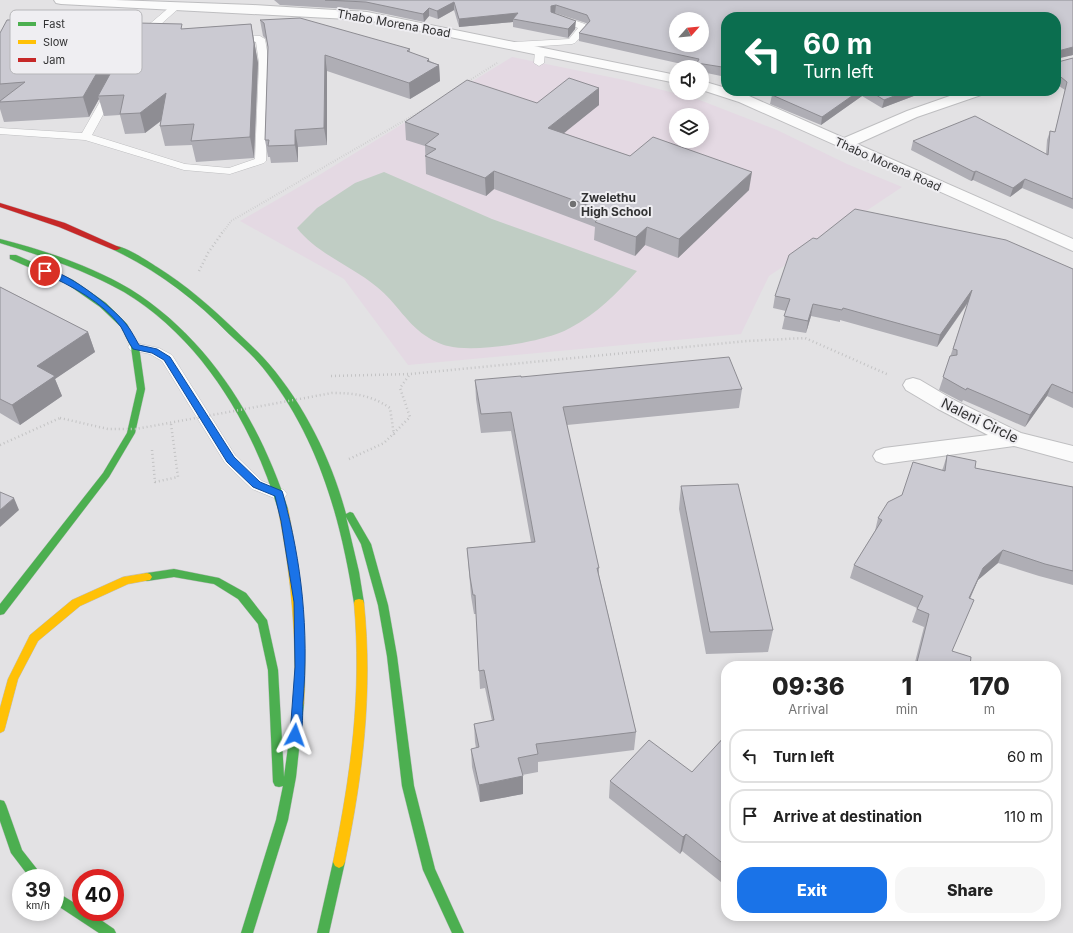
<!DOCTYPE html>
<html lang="en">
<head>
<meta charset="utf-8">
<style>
	body { margin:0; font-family:Inter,sans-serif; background:#f6f6f6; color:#222; height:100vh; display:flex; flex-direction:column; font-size:15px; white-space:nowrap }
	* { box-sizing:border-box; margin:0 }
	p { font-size:13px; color:#767676 }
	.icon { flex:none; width:22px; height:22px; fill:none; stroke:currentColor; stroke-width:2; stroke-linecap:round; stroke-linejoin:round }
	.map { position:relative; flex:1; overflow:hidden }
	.details { position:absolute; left:721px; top:661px; width:340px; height:260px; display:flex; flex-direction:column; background:#fff; border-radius:16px; box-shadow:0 2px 10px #0003 }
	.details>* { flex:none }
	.hud { position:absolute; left:721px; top:12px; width:340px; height:84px; border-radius:16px; box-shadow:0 2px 10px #0003; background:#0b6e4f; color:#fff; overflow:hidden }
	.needle { width:26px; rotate:63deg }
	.fabs { position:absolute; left:669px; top:12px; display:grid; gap:8px }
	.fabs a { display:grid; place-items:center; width:40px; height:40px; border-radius:50%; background:#fff; box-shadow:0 2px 10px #0003; font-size:20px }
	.speed { position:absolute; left:12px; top:869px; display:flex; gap:8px; font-size:20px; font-weight:700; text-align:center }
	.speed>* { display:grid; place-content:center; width:52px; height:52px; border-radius:50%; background:#fff; box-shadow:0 2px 10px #0003; line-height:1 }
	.speed small { font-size:10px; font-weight:400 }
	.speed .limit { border:6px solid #d22; background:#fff; color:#111 }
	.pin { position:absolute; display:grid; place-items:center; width:34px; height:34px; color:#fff; margin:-17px; border:2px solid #fff; border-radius:50%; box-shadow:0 1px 4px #0007 }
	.me { position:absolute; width:44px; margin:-22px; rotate:4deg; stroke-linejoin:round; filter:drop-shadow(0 0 3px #0008) }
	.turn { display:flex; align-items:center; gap:14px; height:84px; padding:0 16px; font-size:18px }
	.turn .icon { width:52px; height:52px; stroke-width:2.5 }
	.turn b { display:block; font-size:28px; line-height:34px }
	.eta { display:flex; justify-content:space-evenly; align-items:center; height:68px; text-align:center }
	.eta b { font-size:24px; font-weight:800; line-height:28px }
	.button { display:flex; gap:8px; margin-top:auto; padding:8px 16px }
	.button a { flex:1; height:46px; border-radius:16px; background:#1a73e8; color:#fff; font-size:16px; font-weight:800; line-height:46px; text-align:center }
	.button a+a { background:#f6f6f6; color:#222 }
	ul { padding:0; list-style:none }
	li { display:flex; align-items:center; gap:12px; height:54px; margin:0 8px 6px; padding:0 8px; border:2px solid #e0e0e0; border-radius:16px }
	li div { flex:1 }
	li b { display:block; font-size:15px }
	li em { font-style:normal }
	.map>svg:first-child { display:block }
	.education { fill:#e4d9e3; fill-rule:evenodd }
	.green { fill:#c0cdc4 }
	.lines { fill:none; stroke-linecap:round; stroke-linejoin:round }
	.lane-casing { stroke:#bebec0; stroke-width:1 }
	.street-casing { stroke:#bebec0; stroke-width:2 }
	.fast-casing { stroke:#bebec0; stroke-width:1 }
	.slow-casing { stroke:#bebec0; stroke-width:1 }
	.jam-casing { stroke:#bebec0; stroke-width:1 }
	.path-far1 { stroke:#c3c3c4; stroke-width:2; stroke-dasharray:0.5 2; stroke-linecap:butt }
	.path { stroke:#c3c3c4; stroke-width:2.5; stroke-dasharray:1 3; stroke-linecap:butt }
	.lane { fill:#fbfbfb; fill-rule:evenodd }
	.street { fill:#fbfbfb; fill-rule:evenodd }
	.fast { fill:#4caf50; fill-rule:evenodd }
	.slow { fill:#ffc107; fill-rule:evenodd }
	.jam { fill:#c62828; fill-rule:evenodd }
	.path-bridge { stroke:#c3c3c4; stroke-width:2.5; stroke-dasharray:1 3; stroke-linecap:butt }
	.wall { fill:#afaeb5 }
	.shaded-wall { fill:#8e8d93 }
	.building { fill:#cbcad2; stroke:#8e8d93; fill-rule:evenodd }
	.route { fill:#1a73e8; stroke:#114b97 }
	.poi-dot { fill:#707071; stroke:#efeef2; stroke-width:1.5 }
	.labels { text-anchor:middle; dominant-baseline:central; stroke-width:4; stroke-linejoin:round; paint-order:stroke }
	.far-street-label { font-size:12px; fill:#323233; stroke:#efeef2 }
	.far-poi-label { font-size:12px; font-weight:bold; fill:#323233; stroke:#efeef2; text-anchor:start }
	.street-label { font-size:14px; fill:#323233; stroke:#efeef2 }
	.key { fill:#efeef2; stroke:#b6b6b9; stroke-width:1 }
	.key-label { font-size:11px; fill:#323233 }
</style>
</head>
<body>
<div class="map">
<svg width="1073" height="933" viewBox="0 0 1073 933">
	<rect width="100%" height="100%" fill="#e3e2e4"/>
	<!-- education -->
	<path class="education" d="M512,57L624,80L697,99L777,130L847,164L902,187L769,276L741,334L408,365L344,279L240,221L311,180ZM676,115H702V141H676Z"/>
	<!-- green -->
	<path class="green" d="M384,172L492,219L637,271C616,294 598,313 570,328C546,342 476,353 448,346C442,345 434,341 429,338C408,326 396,302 377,287C352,266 317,254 297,228L317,208L355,183Z"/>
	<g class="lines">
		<!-- lane casing -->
		<g class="lane-casing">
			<g id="lane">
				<path d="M175,4L180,7L178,9L150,34L155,35L157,37L155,39L141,40L104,32L102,30L107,27L139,33L172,5Z"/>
				<path d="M556,14L585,24L588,29L575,43L572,44L514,48L509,45L514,42L569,39L578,28L553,19V15Z"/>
				<path d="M234,35L260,36L265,39L269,63L266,161L264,163L230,174L184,170L85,140L0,134V128L82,133L106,91L111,88L116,91L92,135L185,164L229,168L255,159L259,63L256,42L231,40L229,38L231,36Z"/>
				<path d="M540,48L545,51L544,63L539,66L534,63L535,51Z"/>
				<path d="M135,343L159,348L172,355L235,455L262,481L284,490L287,494L284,498L279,500L252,489L225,463L162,361L150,354L130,350L128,347L130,344Z"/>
			</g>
		</g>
		<!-- street casing -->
		<g class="street-casing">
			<g id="street">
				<path d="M54,0H115L253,5L367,12L676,75V83L367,20L61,4L56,3Z"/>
				<path d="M702,81L726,88V91H735L749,96L844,138L907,111L964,91H987L984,94L917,117L857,144L1073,239V251L739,102L702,90Z"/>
				<path d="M913,378L920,380L952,399L1021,433L1073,446V462L1014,446L884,464L876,461L873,456L876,451L884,448L988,435L938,409L906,390L903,385L906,380Z"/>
			</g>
		</g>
		<!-- fast casing -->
		<g class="fast-casing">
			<g id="fast">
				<path d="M0,239C44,250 91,266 130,289C209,338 260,422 288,509L286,511H280L278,509C252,424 202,339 124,292C85,270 42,256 0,243Z"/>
				<path d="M114,246C124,245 149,262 157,267C186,285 211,307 235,330C246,341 259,352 269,364C305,406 332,461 346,514L350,512L353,513L371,544L388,605L397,656L414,786L435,869L464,933H452L423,870L402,786L387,656L378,605L361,544L346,517L359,572L364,603L363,606L359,607L355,606L354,603C341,520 319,440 267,373C256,358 242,346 229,334C195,299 158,271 114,250Z"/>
				<path d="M10,255H16L73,280L106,303L127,324L139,347L145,389L135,433L109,477L4,614L0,615V604L103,473L127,433L137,389L131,347L121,327L100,307L67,284L10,259Z"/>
				<path d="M174,569L219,578L246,593L267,620L278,670L284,777L294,703L295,700L299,698L303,700L304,703L296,777L288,820L253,933H241L276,820L283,786L279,787L275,786L273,782L268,670L258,624L238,599L214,584L174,577L147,581L144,580L142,577L144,574L147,573Z"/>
				<path d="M0,800L4,801L6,805L22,850L44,878H30L11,853L0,821Z"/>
				<path d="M339,856L343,858L345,862L329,933H317L333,862L335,858Z"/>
				<path d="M55,891L81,907V912H89L114,929L116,933H99L55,904Z"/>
			</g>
		</g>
		<!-- slow casing -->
		<g class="slow-casing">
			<g id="slow">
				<path d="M283,506L286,507L288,509C301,573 308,637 304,703L303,706L299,708L295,706L294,703C297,637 291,574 278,509L280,507Z"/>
				<path d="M147,573L150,574L152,577L150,580L128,584L80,606L38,641L18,679L5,728L4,731L0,733V708L8,679L30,635L72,600L123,577Z"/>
				<path d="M359,599L363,600L364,603C373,693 363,774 345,862L343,866L339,868L335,866L333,862C351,774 362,693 354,603L355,600Z"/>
			</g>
		</g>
		<!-- jam casing -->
		<g class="jam-casing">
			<path id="jam" d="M0,203L65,223L121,248L117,250H114L59,227L0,207Z"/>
		</g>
		<!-- path-far1 -->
		<g class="path-far1">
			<path d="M467,82L497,63"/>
			<path d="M224,231L231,221L426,108"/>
		</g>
		<!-- path -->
		<g class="path">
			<path d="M199,271L208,253L224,230"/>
			<path d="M331,376L410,374L747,341L805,338L889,375"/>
			<path d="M0,445L60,418"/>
			<path d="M152,450L155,482L178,477L171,424"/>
			<path d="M349,459L384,443L410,417L400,388L410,374"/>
		</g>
		<!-- lane -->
		<use href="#lane" class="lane"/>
		<!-- street -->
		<use href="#street" class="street"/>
		<!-- fast -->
		<use href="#fast" class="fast"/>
		<!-- slow -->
		<use href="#slow" class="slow"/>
		<!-- jam -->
		<use href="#jam" class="jam"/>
		<!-- path-bridge -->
		<path class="path-bridge" d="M60,418L108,429H136L332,393C354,393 371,395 390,408L394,435"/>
	</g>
	<!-- wall -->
	<g class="wall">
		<path d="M274,0H1073V55L1058,58V62L1073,58V209L1022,188L1010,197L973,180L971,181L911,150L913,141L1046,154L1047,140L1050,131L1055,132L1065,90L1056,84V17H726V77L721,76L702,72V67H695L579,41V33L587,24L586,23L555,13H554L575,29L568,38L513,27V22L459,27L454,10L438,19L429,16L424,22L367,10L280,5Z"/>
		<path d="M260,20L410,49V52L430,61L439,65L440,81L410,99L327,71V145L298,147V162L271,163L270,157H268L265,140L268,47L266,39L263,36Z"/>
		<path d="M125,24L129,40L183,29L251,24L258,63L254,158L196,162L192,145L165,146L160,126L161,121L145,133L125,134L120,115L104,116L99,99L89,117L4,122L0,109V33Z"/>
		<path d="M599,88V105L563,133L630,156L749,190L678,258L645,245L635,256L594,240L595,227L494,189L486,196L426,174L425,146L406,140L405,122L537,103Z"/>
		<path d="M765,91H927L882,108L862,96L821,125L770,104L772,95L774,94Z"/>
		<path d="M817,239L1073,269V408L1047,396L1025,427L963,400L962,402L939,390L968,303L937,347L840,320V322L811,316L806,333L782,329L786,311L773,308L775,296Z"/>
		<path d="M0,287L88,332L95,352L55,379L62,396L20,425L0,413Z"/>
		<path d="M521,377L742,389L739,408L567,425L599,568V575L636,732L634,750L538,762V772L522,775L523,794L480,802L472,767L471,749L476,748L475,742L474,724L492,721L485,688L480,689L476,614H474L471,596L467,548L531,542L511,431L481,433L476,399L475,380Z"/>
		<path d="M947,455L975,468L1073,487V585L1039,576L998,563L978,580L970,599L974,600L952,651L970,666H914L924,627L912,622L917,608L850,578L854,565L875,531L878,518L902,495L942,470L943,468Z"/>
		<path d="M681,486L773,630L768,652L706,654L679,509Z"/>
		<path d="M726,735V886L682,851L680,854L609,798L610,781L692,772Z"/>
	</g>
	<!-- shaded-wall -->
	<g class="shaded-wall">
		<path d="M454,2V10L438,19L437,11Z"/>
		<path d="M556,5L555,13L551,14V6Z"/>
		<path d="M429,8V16L424,22L423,14Z"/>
		<path d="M518,13L513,19V22L459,27V19Z"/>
		<path d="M110,17L115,36L107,25Z"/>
		<path d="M576,21L575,29L568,38V29Z"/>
		<path d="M125,24L130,43L98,96L99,99L89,117L83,97Z"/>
		<path d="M251,24L258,63L254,158L250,137Z"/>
		<path d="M1073,47V55L1056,59L1058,51Z"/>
		<path d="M325,55L327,71V145L324,128Z"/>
		<path d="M429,59L430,70L439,65L440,81L410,99L409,83L427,61Z"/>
		<path d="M599,88V105L548,146V128Z"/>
		<path d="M859,91H864L862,96L821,125L822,117Z"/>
		<path d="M907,91H927L882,108L884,100Z"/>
		<path d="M166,93L171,113L145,133L140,113Z"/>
		<path d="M295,130L298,147V162L295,145Z"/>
		<path d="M494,171V189L486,196L485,178Z"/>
		<path d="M976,171L973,180L971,181L974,172Z"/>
		<path d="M752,172L749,190L678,258L679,239Z"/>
		<path d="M1025,179L1022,188L1010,197L1013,188Z"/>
		<path d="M647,227L645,245L635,256L636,237Z"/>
		<path d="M972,290L968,302L937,347L940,335Z"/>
		<path d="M813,304L811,316L806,333L808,321Z"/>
		<path d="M88,332L95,352L55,379L62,396L20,425L12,405L37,366Z"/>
		<path d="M1052,384L1047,396L1025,427L1030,415Z"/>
		<path d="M14,498L19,510L0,527V510Z"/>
		<path d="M1003,550L998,563L978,580L964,611L969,598L983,568Z"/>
		<path d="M523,776V794L480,802L479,785Z"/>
		<path d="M686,834L682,851L680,854L683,837Z"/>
	</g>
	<!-- building -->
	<g class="building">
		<path d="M325,0H1073V47L1058,51V62L1073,58V199L1025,179L1013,188L976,171L974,172L913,141L975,116L1048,155L1050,131L1055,132L1067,82L1056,73V17H726V69L722,67L697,63L699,59L579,33L590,21L587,15L556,5L551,6V12L576,21L568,29L513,19L518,13L459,19L454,2L437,11L429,8L423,14L366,2ZM676,19H702V45H676Z"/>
		<path d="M110,17L107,25L125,24L83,97L0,102V101L25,82L0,84V33L7,20Z"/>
		<path d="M300,18L410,49L407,51L429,59L427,61L439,65L409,83L325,55L324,128L295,130V145L268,146L269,140H265L268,47L264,23L260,20Z"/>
		<path d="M138,23L182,24L181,29L251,24L254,44L250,137L191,141L194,124L160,126L166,93L140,113L120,114L124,95L98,96Z"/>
		<path d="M569,78L599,88L548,128L630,156L653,137L752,172L679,239L647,227L636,237L595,222L606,212L494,171L485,178L425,156L436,149L425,145L439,134L405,122L467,80L537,103Z"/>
		<path d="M779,91H859L822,117L772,95Z"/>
		<path d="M870,91H907L884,100Z"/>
		<path d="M855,209L1006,240L1073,269V393L1052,384L1030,415L967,388L966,390L943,377L950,356L957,355V350L953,349L972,290L940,335L843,308L842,310L813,304L808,321L784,316L790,299L775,296L789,255L813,238L817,239Z"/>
		<path d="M0,287L88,332L37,366L55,376L12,405L0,399Z"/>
		<path d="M729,357L742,389L563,407L599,568H597L636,732L536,744L538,754L518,758L523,776L479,785L471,749L479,747L474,724L494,720L484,670L479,671L475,595H473L470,577L467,548L535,542L511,412L481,414L475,380L521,376V377Z"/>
		<path d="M947,455L976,461L975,468L1073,487V571L1045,564L1003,550L983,568L969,598L974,600L952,651L971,657L970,666H916L929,614L917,609L923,596L854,565L882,520L878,518L888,502L902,495L913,462L945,471Z"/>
		<path d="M738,484L773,630L710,632L681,486Z"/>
		<path d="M0,492L14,498L0,510Z"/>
		<path d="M726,735V866L686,834L683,837L610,781L649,740L692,772Z"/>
	</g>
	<!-- route -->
	<path class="route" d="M43,270C61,266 115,309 126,324C131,330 135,338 139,345L157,349L170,357L234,457L260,482L282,491L283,494C302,563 309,630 303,702C302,713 304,728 299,738L295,740L291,738L290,735L295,667L294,602L281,521L275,496L253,487L227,462L164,360L152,353L133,349C128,342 125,334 121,327C103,302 70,285 43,273Z"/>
	<!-- markers -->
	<circle class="poi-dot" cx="573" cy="204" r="4"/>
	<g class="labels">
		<!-- far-street labels -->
		<g class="far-street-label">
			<text transform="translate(394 23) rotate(10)">Thabo Morena Road</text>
			<text transform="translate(888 164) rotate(24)">Thabo Morena Road</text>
		</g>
		<!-- far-poi labels -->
		<g class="far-poi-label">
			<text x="581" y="197">Zwelethu<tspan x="581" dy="14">High School</tspan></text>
		</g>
		<!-- street labels -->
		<g class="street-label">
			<text transform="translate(980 420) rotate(26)">Naleni Circle</text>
		</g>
	</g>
	<!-- legend -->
	<rect x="10" y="10" width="132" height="64" rx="6" class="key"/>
	<rect x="18" y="22" width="18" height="4" fill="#4caf50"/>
	<rect x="18" y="40" width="18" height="4" fill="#ffc107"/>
	<rect x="18" y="58" width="18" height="4" fill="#c62828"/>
	<g class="key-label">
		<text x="43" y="28">Fast</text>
		<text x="43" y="46">Slow</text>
		<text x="43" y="64">Jam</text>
	</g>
</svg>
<div class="fabs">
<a><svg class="needle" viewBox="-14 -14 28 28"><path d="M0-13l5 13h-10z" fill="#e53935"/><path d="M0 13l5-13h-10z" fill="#767676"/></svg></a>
<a><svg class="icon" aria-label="sound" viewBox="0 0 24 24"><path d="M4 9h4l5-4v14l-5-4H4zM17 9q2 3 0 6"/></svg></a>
<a><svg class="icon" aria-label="layers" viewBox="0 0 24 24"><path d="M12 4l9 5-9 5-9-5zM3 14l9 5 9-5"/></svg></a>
</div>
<div class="speed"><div>39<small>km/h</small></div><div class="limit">40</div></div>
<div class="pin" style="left:45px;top:271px;background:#d93025"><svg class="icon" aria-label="arrive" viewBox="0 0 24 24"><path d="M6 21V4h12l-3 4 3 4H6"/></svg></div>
<svg class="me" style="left:295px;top:735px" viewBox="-20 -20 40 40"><path d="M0-17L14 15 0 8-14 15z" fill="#1a73e8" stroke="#fff" stroke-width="4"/></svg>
<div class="hud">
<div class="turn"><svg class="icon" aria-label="left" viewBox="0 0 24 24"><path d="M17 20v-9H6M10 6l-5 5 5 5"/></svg><div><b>60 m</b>Turn left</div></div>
</div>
<section class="details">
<div class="eta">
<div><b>09:36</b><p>Arrival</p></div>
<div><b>1</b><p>min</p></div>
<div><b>170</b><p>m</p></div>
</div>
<ul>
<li><svg class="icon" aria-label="left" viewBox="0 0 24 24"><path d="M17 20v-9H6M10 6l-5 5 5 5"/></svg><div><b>Turn left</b></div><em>60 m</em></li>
<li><svg class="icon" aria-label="arrive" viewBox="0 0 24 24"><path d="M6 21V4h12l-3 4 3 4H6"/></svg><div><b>Arrive at destination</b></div><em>110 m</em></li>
</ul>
<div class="button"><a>Exit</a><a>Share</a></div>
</section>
</div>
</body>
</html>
